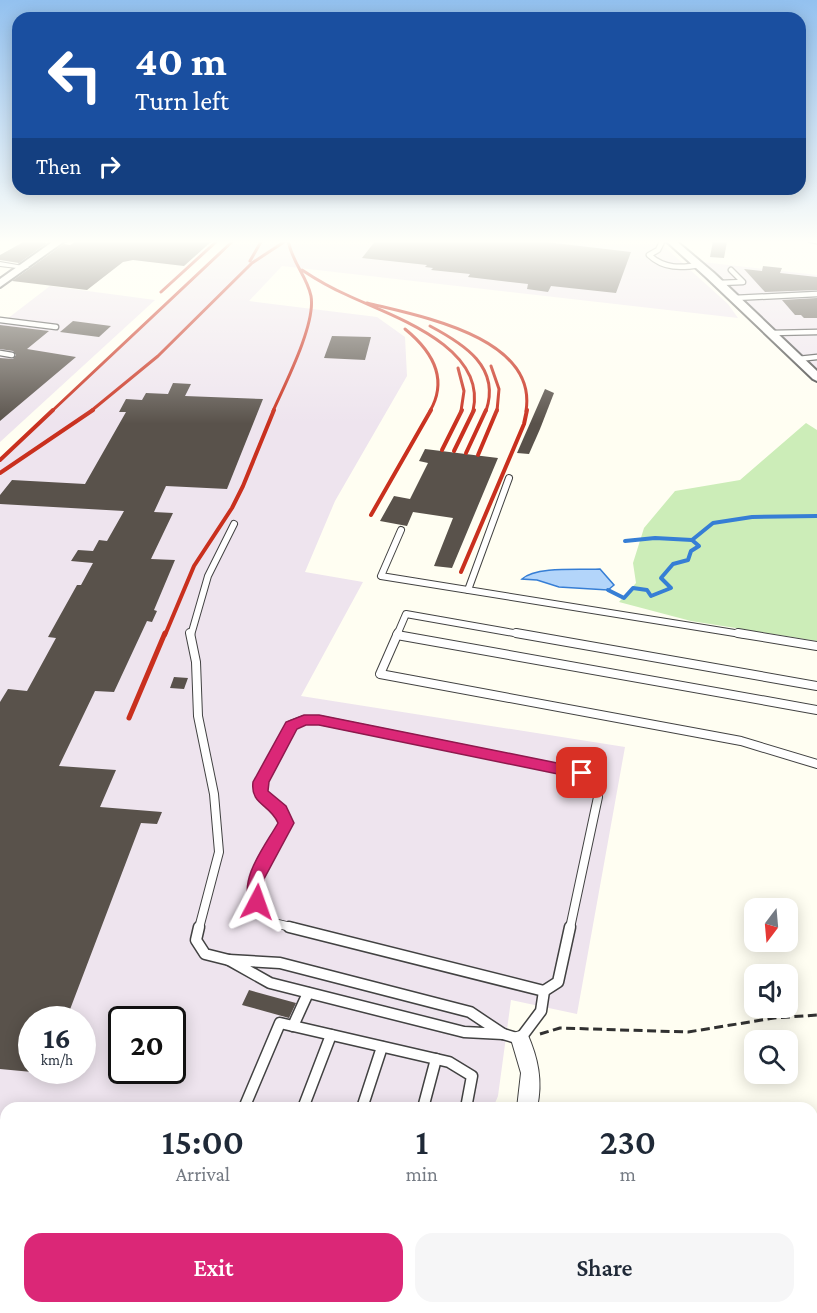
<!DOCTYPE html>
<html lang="en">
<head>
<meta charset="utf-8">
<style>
	body { margin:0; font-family:"Crimson Pro",serif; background:#f6f6f7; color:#1f2937; height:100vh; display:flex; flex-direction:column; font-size:22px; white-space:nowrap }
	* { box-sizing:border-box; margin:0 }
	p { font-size:20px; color:#747a83 }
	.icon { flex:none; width:33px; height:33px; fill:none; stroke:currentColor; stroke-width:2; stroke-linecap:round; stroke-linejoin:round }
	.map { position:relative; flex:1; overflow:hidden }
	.drawer { position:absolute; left:0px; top:1102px; width:818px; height:212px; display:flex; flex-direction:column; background:#fff; border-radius:18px 18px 0 0; box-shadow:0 3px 15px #0003 }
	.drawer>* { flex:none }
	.top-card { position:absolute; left:12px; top:12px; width:794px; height:183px; border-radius:18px; box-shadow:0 3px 15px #0003; background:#1a4fa0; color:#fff; overflow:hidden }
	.needle { width:39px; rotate:196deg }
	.fabs { position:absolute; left:744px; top:898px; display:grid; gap:12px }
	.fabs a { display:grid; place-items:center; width:54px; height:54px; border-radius:12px; background:#fff; box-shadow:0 3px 15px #0003; font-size:30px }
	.speed { position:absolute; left:18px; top:1006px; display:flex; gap:12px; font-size:30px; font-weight:700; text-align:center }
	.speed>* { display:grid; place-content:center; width:78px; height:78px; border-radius:50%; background:#fff; box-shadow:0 3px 15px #0003; line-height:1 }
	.speed small { font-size:15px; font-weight:400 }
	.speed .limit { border:3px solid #111; border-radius:9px; background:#fff; color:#111 }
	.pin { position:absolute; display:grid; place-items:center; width:51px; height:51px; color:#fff; margin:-26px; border-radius:12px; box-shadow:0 3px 9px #0006 }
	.me { position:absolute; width:66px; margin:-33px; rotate:4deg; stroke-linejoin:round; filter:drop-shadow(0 0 4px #0008) }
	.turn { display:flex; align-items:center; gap:21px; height:126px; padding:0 24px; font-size:27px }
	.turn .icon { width:78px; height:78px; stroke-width:2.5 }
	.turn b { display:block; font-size:42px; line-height:51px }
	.then { display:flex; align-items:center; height:57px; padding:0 24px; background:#0003; gap:12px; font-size:22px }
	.eta { display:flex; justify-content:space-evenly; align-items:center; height:102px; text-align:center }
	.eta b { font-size:36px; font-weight:600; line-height:42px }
	.button { display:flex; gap:12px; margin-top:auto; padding:12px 24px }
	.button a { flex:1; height:69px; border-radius:18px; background:#db2777; color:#fff; font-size:24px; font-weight:600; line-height:69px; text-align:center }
	.button a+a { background:#f6f6f7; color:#1f2937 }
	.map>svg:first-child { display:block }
	.industrial { fill:#eee4ee; fill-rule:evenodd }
	.green { fill:#ccedb8 }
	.water { fill:#b3d5fa; stroke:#367ed5; stroke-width:1.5 }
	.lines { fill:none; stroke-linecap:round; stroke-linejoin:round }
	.stream { stroke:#367ed5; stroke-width:4 }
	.building { fill:#59524b }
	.service-far3-casing { stroke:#424242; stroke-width:7 }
	.service-far2-casing { stroke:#424242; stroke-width:8 }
	.service-far1-casing { stroke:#424242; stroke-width:10 }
	.service-casing { stroke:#424242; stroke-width:13 }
	.minor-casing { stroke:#424242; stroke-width:2 }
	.tertiary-casing { stroke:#424242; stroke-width:4 }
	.path { stroke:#313131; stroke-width:3; stroke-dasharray:9 4.5; stroke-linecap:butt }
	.service-far3 { stroke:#fff; stroke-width:4.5 }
	.service-far2 { stroke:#fff; stroke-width:6 }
	.service-far1 { stroke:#fff; stroke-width:8 }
	.service { stroke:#fff; stroke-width:10 }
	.minor { fill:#fff; fill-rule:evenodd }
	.tertiary { fill:#fff; fill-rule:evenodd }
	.rail-far2 { stroke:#c9301e; stroke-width:3 }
	.rail-far1 { stroke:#c9301e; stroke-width:4 }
	.rail { stroke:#c9301e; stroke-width:5 }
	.route { fill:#db2777; stroke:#8e194d; stroke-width:1.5 }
</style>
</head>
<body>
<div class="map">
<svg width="817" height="1313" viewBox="0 0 817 1313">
	<rect width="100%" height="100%" fill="#fffef2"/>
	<!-- industrial -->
	<g class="industrial">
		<path d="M237,240H657L728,304L738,318L282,266L249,301L377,317L405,337L407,376L335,501L305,572L363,582L301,696L625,747L577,1014L511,1000L498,1096L493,1108H6V1308H295L290,1313H0V460ZM32,1020H82V1071H32ZM122,1020H172V1071H122Z"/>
		<path d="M702,262L817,275V370L785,340Z"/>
		<path d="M50,286L155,300L0,442V318L7,319Z"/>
	</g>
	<!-- green -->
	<path class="green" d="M806,423L817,430V641L691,621L619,602L636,583L633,563L644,528L675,491L740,480Z"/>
	<!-- water -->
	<path class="water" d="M600,569L614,585L608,590L559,587L537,580L522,579C536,566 581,570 600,569Z"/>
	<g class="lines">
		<!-- stream -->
		<g class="stream">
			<path d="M692,540L713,523L752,517L817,516"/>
			<path d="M625,541L655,538L692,540"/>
			<path d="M608,590L624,598L633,588L647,590L651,596L671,588L661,578L673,564L688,560L691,551L699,546L692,540"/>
		</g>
	</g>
	<!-- building -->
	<g class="building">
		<path d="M27,240L47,243L19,263L0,260V255Z"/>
		<path d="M77,240H213L184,266L133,260L123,262L87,290L12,281L64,244L70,245Z"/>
		<path d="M376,240H529L631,252L616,293L551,286L548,292L527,289L528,284L468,277L470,274L431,270L433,268L425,267L427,265L362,258Z"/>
		<path d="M713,241L727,242L724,258L710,257Z"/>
		<path d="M763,266L782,268L780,273L817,277V290L765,292L744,269L762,271Z"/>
		<path d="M817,298V318H804L801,315H795L782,300Z"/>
		<path d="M73,321L111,326L99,337L60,332Z"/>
		<path d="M0,325L49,331L27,349L76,357L0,421V358L13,359L16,355L13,351L0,349Z"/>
		<path d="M332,336L371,337L365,360L324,358Z"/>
		<path d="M173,383L191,384L185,396L263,399L227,489L166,486L154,512L173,513L151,559L175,560L154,610L157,611L152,622L147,621L114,692L95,691L59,766L116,770L100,807L162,812L157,824L141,823L66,1020H32V1072L0,1069V702L8,689L27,691L56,638L48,637L77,585H81L93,563L71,561L78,550L93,551L99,540L107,541L124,511L0,504V495L12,480L85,484L126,412H119L126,399L142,400L146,393L168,394Z"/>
		<path d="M545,389L554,393L540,429L529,454L517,453Z"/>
		<path d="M425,449L498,458L452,568L434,566L453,518L413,512L407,526L380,521L394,496L410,499L428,463L419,461Z"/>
		<path d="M174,677L188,678L184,689L170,688Z"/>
		<path d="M249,990L296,1003L289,1018L242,1005Z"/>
	</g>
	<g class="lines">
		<!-- service-far3 casing -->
		<g class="service-far3-casing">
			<g id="service-far3">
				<path d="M663,240L658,250L649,255C664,269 681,268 700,265"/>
				<path d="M811,240L817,241"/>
				<path d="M719,283L743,282L731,270"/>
				<path d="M734,298L817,294"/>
				<path d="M0,320L56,327"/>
				<path d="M771,333L817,332"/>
				<path d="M0,353L12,355"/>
				<path d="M798,359L817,357"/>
			</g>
		</g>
		<!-- service-far2 casing -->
		<g class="service-far2-casing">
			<g id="service-far2">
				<path d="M401,530L381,576L747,635"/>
				<path d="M468,590L509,478"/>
				<path d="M191,635L208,576L234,524"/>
				<path d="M397,635L406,614L525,635"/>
			</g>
		</g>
		<!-- service-far1 casing -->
		<g class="service-far1-casing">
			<g id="service-far1">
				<path d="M190,633L196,662L198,716L214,794L219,852L199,928"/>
				<path d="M398,633L380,674L741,741L817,764"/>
				<path d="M516,633L817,686"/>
				<path d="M738,633L817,646"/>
				<path d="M397,635L817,710"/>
				<path d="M295,928L274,923L257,902L255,879L286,823L260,792L261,782L291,725L304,720H319L582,773L595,780L598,797L570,928"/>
			</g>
		</g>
		<!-- service casing -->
		<g class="service-casing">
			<g id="service">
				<path d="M199,927L196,940L205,954L229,960"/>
				<path d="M289,927L544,991"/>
				<path d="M229,960L280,963L470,1012L503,1034L464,1032L270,983Z"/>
				<path d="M544,991L558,982L570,927"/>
				<path d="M293,1026L308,993"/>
				<path d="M503,1034L520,1039L541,1011L544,991"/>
				<path d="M244,1108L280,1023L449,1062L472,1076L466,1108"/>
				<path d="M303,1108L331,1035"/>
				<path d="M362,1108L382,1047"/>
				<path d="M423,1108L436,1059"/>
				<path d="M158,1313L160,1308"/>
				<path d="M230,1313L232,1308"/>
				<path d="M252,1313L256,1308"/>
			</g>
		</g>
		<!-- minor casing -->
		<g class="minor-casing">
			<g id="minor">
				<path d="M0,262L29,267L25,269L0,266Z"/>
				<path d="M520,1031L527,1033C538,1058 543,1081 537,1108H517L521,1073L511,1039L513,1033Z"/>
				<path d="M334,1308H360L358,1313H332Z"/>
			</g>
		</g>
		<!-- tertiary casing -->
		<g class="tertiary-casing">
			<g id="tertiary">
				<path d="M55,240H66L0,287V279Z"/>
				<path d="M665,240H675L714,273L817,371V381L813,379L706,277Z"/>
			</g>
		</g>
		<!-- path -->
		<path class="path" d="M540,1034L560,1028L688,1032L774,1018L817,1015"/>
		<!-- service-far3 -->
		<use href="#service-far3" class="service-far3"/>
		<!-- service-far2 -->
		<use href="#service-far2" class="service-far2"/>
		<!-- service-far1 -->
		<use href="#service-far1" class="service-far1"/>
		<!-- service -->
		<use href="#service" class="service"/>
		<!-- minor -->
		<use href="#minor" class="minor"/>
		<!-- tertiary -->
		<use href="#tertiary" class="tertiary"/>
		<!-- rail-far2 -->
		<g class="rail-far2">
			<path d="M250,261L262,240"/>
			<path d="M302,270C317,280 331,288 347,295C391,316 488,346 473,411"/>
			<path d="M161,292L218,240"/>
			<path d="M367,303C419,316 538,337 526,411"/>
			<path d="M430,326C464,344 501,367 486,411"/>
			<path d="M405,329C432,351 449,378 430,411"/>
			<path d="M491,366L499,389L497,411"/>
			<path d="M458,368L464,391L461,411"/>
			<path d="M52,411L234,240"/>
			<path d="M91,411L158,356L252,263L287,240"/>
			<path d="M273,411C285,384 316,324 311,296C307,276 292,263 288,240"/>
		</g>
		<!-- rail-far1 -->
		<g class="rail-far1">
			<path d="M442,450L462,410"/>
			<path d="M454,451L474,410"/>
			<path d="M466,453L486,410"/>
			<path d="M478,455L497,410"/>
			<path d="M0,460L53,410"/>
			<path d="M0,473L93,410"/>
			<path d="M371,515L431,410"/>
			<path d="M461,572L524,424L527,410"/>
			<path d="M165,635L194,566L232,508L243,486L274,410"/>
		</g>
		<!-- rail -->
		<path class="rail" d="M129,718L165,633"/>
	</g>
	<!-- sky -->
	<linearGradient id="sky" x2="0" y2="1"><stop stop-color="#93c1ef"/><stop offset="0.57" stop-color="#fffff9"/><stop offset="1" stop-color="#fffff9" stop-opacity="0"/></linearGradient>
	<rect width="817" height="424" fill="url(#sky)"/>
	<!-- route -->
	<path class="route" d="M304,715H319L582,768L588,769L590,773L588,777L582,779L319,725H306L297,729L269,782L268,791L286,806L294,823L264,879L265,902L263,907L257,909L251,907C237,880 265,846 278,823C270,804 250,805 253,782L286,722Z"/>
</svg>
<div class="fabs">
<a><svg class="needle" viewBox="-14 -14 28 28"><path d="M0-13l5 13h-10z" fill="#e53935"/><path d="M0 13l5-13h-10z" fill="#747a83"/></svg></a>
<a><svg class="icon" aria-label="sound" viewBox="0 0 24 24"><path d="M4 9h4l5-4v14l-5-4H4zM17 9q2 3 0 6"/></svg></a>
<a><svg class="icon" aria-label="search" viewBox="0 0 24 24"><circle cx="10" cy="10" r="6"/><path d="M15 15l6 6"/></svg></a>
</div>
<div class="speed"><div>16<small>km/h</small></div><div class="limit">20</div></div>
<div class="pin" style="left:582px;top:773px;background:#d93025"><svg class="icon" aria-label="arrive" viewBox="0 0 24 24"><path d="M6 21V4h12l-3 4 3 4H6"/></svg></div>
<svg class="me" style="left:257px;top:902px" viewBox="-20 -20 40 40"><path d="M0-17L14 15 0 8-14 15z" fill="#db2777" stroke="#fff" stroke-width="4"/></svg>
<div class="top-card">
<div class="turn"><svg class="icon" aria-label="left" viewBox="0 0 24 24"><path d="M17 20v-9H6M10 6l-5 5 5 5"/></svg><div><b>40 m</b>Turn left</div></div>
<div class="then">Then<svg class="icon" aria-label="right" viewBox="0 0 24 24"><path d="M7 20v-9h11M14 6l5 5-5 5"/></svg></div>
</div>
<section class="drawer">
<div class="eta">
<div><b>15:00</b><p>Arrival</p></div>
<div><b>1</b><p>min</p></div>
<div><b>230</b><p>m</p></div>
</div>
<div class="button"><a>Exit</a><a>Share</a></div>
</section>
</div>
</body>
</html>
